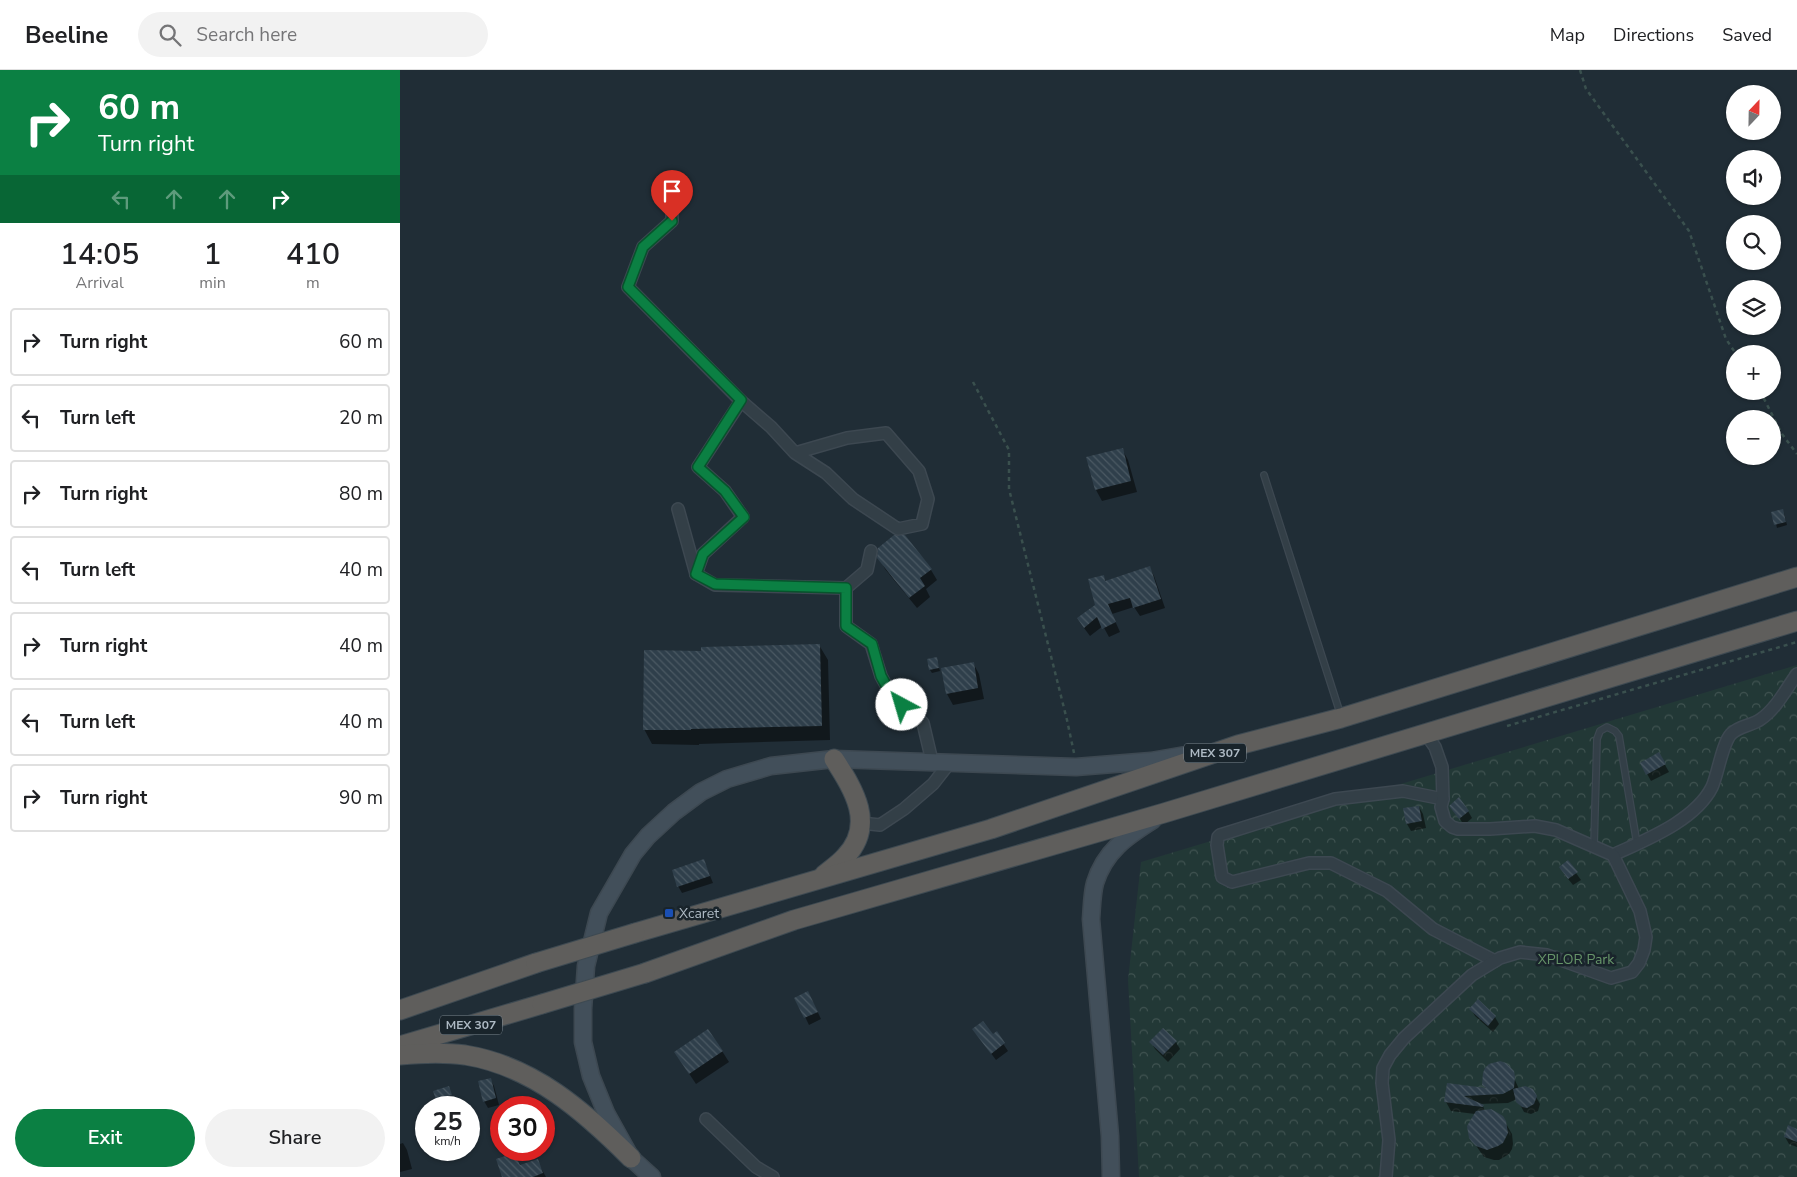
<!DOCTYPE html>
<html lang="en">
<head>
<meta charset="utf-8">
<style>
	body { margin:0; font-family:"Nunito Sans",sans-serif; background:#f2f2f2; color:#202124; height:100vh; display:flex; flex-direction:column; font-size:19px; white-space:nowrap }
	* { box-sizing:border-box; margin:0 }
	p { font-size:16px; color:#757577 }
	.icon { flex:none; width:28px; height:28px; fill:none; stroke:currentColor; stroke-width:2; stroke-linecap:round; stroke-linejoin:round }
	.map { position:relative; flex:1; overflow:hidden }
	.sheet { display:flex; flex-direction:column; background:#fff; width:400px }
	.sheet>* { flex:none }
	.guide { background:#0b8043; color:#fff; overflow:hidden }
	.needle { width:32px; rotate:22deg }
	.fabs { position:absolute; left:1326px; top:15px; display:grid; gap:10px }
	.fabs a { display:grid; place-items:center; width:55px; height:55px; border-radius:50%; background:#fff; box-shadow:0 1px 4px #0004; font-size:25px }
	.speed { position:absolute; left:15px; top:1026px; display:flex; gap:10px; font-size:25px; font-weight:700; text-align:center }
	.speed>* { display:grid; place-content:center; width:65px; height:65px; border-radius:50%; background:#fff; box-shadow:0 1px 4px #0004; line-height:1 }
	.speed small { font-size:12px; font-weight:400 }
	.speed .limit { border:8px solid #d22; background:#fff; color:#111 }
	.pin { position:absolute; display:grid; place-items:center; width:42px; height:42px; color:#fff; margin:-51px -21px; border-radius:50% 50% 50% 0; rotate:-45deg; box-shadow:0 0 5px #0007 }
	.pin .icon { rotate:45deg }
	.me { position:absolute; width:55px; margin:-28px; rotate:321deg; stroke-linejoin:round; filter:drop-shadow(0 0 4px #0008) }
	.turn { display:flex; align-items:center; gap:18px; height:105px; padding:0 15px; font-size:22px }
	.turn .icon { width:65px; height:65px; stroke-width:2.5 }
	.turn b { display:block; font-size:35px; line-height:42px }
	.lanes { display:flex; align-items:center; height:48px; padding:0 15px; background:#0003; justify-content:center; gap:25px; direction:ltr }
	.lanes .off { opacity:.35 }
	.eta { display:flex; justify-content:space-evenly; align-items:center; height:85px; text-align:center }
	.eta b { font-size:30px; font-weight:600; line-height:35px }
	.button { display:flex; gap:10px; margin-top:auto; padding:10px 15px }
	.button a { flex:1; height:58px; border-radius:30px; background:#0b8043; color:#fff; font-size:20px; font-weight:600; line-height:58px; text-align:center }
	.button a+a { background:#f2f2f2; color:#202124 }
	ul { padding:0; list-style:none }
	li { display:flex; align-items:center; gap:15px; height:68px; margin:0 10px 8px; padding:0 5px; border:2px solid #e0e0e0; border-radius:5px }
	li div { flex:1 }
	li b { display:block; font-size:19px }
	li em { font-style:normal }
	header { display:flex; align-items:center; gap:30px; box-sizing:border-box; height:70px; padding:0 25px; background:#fff; border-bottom:1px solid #e0e0e0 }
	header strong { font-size:24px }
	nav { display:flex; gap:28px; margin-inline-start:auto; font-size:18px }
	.search { width:350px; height:45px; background:#f2f2f2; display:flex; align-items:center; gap:12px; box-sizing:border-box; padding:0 18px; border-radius:28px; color:#757577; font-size:19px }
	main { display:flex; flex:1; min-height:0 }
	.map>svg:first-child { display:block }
	.park { fill:url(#park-crowns) }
	.shadow { fill:#0007 }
	.building { fill:url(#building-back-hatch) }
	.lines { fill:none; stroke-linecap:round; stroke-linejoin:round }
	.service-casing { stroke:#3d4851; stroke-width:8 }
	.minor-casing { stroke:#3d4851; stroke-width:14 }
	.secondary-casing { stroke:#3d4851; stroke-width:19 }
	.trunk-casing { stroke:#3e4a52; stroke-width:21 }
	.path { stroke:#3a504e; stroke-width:2.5; stroke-dasharray:4 4; stroke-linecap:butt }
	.service { stroke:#333f47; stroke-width:5.5 }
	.minor { stroke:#333f47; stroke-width:11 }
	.secondary { stroke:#424f5a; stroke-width:16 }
	.trunk { stroke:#5f5e5c; stroke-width:19 }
	.trunk-bridge-casing { stroke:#3e4a52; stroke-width:21; stroke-linecap:butt }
	.trunk-bridge { stroke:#5f5e5c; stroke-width:19 }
	.route-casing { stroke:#07532c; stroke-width:12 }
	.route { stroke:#0b8043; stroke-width:9 }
	.transit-dot { fill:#1a4fb4; stroke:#19242b; stroke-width:2 }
	.labels { text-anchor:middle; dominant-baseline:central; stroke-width:5; stroke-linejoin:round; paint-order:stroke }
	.shield { fill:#19242b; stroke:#818d96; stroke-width:1 }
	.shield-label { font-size:12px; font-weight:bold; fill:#aebac4 }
	.poi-label { font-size:14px; fill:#aebac4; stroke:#19242b; text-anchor:start }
	.park-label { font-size:14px; fill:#669469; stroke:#19242b }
</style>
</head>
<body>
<header>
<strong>Beeline</strong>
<div class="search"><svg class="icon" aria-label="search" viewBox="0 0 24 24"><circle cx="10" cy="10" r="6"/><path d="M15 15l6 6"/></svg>Search here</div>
<nav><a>Map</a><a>Directions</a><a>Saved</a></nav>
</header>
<main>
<section class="sheet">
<div class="guide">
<div class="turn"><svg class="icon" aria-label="right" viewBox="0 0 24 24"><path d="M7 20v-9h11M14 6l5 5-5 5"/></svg><div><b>60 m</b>Turn right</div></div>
<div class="lanes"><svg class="icon off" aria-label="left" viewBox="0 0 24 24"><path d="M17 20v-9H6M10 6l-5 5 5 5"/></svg><svg class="icon off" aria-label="ahead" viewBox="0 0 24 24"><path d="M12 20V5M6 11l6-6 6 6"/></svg><svg class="icon off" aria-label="ahead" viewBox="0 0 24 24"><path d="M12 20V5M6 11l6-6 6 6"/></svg><svg class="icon" aria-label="right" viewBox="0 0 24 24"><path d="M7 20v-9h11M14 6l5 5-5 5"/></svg></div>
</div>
<div class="eta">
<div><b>14:05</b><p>Arrival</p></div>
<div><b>1</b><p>min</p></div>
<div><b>410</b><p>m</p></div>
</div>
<ul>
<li><svg class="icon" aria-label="right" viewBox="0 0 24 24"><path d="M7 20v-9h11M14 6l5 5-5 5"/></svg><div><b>Turn right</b></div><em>60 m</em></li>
<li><svg class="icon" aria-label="left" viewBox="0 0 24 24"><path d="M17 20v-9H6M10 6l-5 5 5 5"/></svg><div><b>Turn left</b></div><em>20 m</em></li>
<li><svg class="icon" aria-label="right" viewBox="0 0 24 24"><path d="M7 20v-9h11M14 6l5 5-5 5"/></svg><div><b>Turn right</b></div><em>80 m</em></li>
<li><svg class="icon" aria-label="left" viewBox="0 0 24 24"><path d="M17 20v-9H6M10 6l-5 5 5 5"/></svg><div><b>Turn left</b></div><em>40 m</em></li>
<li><svg class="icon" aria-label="right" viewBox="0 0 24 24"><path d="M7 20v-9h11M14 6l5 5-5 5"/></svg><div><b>Turn right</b></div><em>40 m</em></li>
<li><svg class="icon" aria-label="left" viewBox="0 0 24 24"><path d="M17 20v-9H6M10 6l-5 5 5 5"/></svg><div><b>Turn left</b></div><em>40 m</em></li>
<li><svg class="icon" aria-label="right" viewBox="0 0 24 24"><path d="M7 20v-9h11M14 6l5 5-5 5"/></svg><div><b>Turn right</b></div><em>90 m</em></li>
</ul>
<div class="button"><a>Exit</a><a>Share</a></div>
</section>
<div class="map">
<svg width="1397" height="1107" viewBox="0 0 1397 1107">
	<defs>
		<pattern id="park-crowns" width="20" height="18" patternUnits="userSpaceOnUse" patternTransform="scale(1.25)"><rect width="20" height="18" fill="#223836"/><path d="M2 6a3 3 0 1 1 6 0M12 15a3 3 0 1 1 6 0" fill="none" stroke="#405351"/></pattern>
		<pattern id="building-back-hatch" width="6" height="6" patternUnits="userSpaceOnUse" patternTransform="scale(1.25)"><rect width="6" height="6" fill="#2f3f4b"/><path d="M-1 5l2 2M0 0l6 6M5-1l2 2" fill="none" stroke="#4b5963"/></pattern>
	</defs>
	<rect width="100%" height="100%" fill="#202d36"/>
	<!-- park -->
	<path class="park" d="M1397,595V1107H739L728,910L741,792Z"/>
	<!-- shadow -->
	<g class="shadow">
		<path d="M722,379L728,390L737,422L702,431L696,420Z"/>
		<path d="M1384,443L1387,455L1377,458L1376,454Z"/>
		<path d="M479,487L531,500L537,510L526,519L530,527L517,538L485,499Z"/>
		<path d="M749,497L754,506L765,538L740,546L734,537L712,544L720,562L709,567L703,556L690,566L684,558L696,536L703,507L706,512Z"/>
		<path d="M419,575L428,590L430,670L299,674V675L252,674L244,659L302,582Z"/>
		<path d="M536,588L540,601L532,603L530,600Z"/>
		<path d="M573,593L579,604L584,629L553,635L547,624Z"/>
		<path d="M1259,684L1269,702L1251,711L1241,693Z"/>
		<path d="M1019,737L1023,744L1026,758L1011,761L1007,754L1005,740Z"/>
		<path d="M1068,741L1072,748L1064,755L1055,742Z"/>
		<path d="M304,791L313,813L282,823L278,816Z"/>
		<path d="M1176,803L1181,810L1173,815L1164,804Z"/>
		<path d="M396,928L412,930L421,949L409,955Z"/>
		<path d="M1078,931L1095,947L1099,954L1093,962L1075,946L1071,939Z"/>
		<path d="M596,963L608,981L596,990L578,966L593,965Z"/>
		<path d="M751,972H776L780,979L768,992L755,979Z"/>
		<path d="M322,981L329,992L296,1014L282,993Z"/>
		<path d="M1109,997L1119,1019L1136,1027L1140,1034L1138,1041L1131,1044L1124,1042L1117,1029L1108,1033L1078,1034L1083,1036L1085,1041L1105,1052L1112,1064L1113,1074L1112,1079L1109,1084L1099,1090H1094L1084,1087L1070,1067L1075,1044L1051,1041L1046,1032L1048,1014L1086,1019L1083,1015Z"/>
		<path d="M90,1009L94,1016L99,1035L88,1038L84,1031Z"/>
		<path d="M50,1021L52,1029L39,1032L37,1029Z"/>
		<path d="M1397,1060V1077L1389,1074L1385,1067Z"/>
		<path d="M3,1073L7,1080L12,1099L0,1102V1074Z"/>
		<path d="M115,1084L121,1096L137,1091L146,1107H103Z"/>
	</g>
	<!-- building -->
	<g class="building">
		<path d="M723,378L731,411L695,420L686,387Z"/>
		<path d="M1383,439L1386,452L1374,455L1371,442Z"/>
		<path d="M494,465H505L532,499L520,508L525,516L509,528L477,488L478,478Z"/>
		<path d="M750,496L761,529L733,538L730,528L708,534L716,552L702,559L697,547L684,558L677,548L695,535L688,509L704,505L705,511Z"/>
		<path d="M420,574L422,656L291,659V660H243L244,580L301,581V577Z"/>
		<path d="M537,587L539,598L529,600L527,589Z"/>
		<path d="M574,592L578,618L546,624L541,598Z"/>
		<path d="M1259,682L1266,694L1246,705L1240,693Z"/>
		<path d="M1059,727L1069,741L1059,749L1049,736Z"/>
		<path d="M1019,736L1022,751L1006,754L1003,738Z"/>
		<path d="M304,789L310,806L277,817L272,800Z"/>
		<path d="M1168,790L1178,802L1168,809L1159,797Z"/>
		<path d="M408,921L418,942L404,948L394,928Z"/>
		<path d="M1078,929L1096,946L1088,956L1069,939Z"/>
		<path d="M583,951L593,964L597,961L605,973L591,984L572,959Z"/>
		<path d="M763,958L777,971L763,985L749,972Z"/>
		<path d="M308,959L323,981L289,1004L274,982Z"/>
		<path d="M1100,991L1106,993L1114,1001L1115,1007L1114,1018L1103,1024L1064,1026L1084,1035L1083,1037L1044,1032L1047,1013L1086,1018L1082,1015L1083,1003L1085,998L1089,994Z"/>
		<path d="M91,1008L96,1028L83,1032L78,1011Z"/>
		<path d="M49,1016L52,1025L36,1030L33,1021Z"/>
		<path d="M1125,1016L1133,1019L1137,1026L1134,1034L1127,1038L1122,1037L1116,1032L1113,1019Z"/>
		<path d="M1091,1039L1103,1046L1106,1051L1108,1063L1103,1073L1098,1076L1087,1080L1076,1076L1072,1072L1069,1068L1067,1056L1076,1041Z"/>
		<path d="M1388,1055L1397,1059V1072L1384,1067Z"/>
		<path d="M115,1083L120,1095L138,1089L143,1103L133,1107H102L96,1089Z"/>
	</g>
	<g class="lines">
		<!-- service casing -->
		<g class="service-casing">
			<g id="service">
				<path d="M864,405L941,646"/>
				<path d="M1194,776L1197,669L1200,661L1207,657L1215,661L1219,666L1237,774"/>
			</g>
		</g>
		<!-- minor casing -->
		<g class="minor-casing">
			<g id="minor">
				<path d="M272,110V151L243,177L228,217L341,331L371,357L395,383L426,403L453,429L498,459L522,454L528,429L519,401L486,363L447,368L395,383"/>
				<path d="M341,331L298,397L325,421L343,447L303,484L296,504L315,515L446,518L467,500L471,481"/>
				<path d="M278,439L296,504"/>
				<path d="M446,518V556L471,574L481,606L492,626L523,653L532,691"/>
				<path d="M1043,729L1003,721L935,729L820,765L818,767L817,775L822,807L832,812L909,793H931L987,821L1033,859L1095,891"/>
				<path d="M461,753L480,755L504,739L533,714L551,691"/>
				<path d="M1213,785C1245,770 1295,751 1312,717C1318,704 1322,674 1331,664C1340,655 1352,656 1361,649C1376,639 1386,619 1397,604"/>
				<path d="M306,1049L356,1097L373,1107"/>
				<path d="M986,1107L989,1070L982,1013L983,998L990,985L1004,968L1072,905L1100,888L1120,882L1147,885L1211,908L1232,902L1239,893L1244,880L1246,867L1240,841L1213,785L1156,760L1135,756L1090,759H1058L1052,757L1045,751L1041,737L1043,729L1042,697L1035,677L1025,663"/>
			</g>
		</g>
		<!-- secondary casing -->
		<g class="secondary-casing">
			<g id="secondary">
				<path d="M252,1107L231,1088L206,1043L191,1006L183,972V939L186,896L199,843L233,784L248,766L274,742L301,722L327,709L371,696L434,689L676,697L751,691L797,683"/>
				<path d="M711,1107L710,1066L691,849C692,837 692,824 695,813C705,781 726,767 753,750"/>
			</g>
		</g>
		<!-- trunk casing -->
		<g class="trunk-casing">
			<g id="trunk">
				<path d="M424,805C431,799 439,794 445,787C476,755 454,720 434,689"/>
				<path d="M235,863L591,759L838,675L941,648L1397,507"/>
				<path d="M245,903L394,850L764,743L1397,551"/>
				<path d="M0,940L136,893"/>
				<path d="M0,976L142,934"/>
				<path d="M0,985C22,983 43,982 65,985C133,996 184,1041 231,1088"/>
			</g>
		</g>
		<!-- path -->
		<g class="path">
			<path d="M1180,0L1186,19L1289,161L1326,269L1336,284"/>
			<path d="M573,312L609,380V419L667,650L674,683"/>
			<path d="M1360,321L1382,364L1397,384"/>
			<path d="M1107,656L1397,572"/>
		</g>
		<!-- service -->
		<use href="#service" class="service"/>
		<!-- minor -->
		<use href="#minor" class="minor"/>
		<!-- secondary -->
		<use href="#secondary" class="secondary"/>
		<!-- trunk -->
		<use href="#trunk" class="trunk"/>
		<!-- trunk-bridge casing -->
		<g class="trunk-bridge-casing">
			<g id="trunk-bridge">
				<path d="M136,893L235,863"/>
				<path d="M142,934L245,903"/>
			</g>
		</g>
		<!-- trunk-bridge -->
		<use href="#trunk-bridge" class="trunk-bridge"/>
	</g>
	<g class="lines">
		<!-- route casing -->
		<g class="route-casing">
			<path id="route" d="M272,151L243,177L228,217L341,330L298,397L325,421L344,447L303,484L296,504L315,514L446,518V556L472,574L481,606L492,626L502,635"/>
		</g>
		<!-- route -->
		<use href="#route" class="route"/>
	</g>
	<!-- markers -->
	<rect class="transit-dot" x="264" y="838" width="10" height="10" rx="2.5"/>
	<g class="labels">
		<!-- shield labels -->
		<g class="shield">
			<rect x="784" y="673.5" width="62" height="19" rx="4"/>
			<rect x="40" y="945.5" width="62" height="19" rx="4"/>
		</g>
		<g class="shield-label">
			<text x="815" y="683">MEX 307</text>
			<text x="71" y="955">MEX 307</text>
		</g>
		<!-- poi labels -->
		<g class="poi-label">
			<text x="279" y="843">Xcaret</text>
		</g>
		<!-- park labels -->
		<g class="park-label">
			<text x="1176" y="889">XPLOR Park</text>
		</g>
	</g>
</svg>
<div class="fabs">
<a><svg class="needle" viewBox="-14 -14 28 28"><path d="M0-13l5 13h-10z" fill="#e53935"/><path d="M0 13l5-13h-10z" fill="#757577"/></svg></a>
<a><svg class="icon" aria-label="sound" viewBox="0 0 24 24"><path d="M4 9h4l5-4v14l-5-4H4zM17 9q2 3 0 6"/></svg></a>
<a><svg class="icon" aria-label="search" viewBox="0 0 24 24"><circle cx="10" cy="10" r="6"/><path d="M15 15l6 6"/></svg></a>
<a><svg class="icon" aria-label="layers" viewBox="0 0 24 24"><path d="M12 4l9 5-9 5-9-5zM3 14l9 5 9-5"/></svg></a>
<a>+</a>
<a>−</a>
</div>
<div class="speed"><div>25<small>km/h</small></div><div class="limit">30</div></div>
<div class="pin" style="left:272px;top:151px;background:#d93025"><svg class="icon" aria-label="arrive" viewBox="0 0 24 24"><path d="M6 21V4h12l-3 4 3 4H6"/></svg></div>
<svg class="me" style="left:502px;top:635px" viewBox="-20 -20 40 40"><circle r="19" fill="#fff"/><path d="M0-13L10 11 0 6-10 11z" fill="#0b8043"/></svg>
</div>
</main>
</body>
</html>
